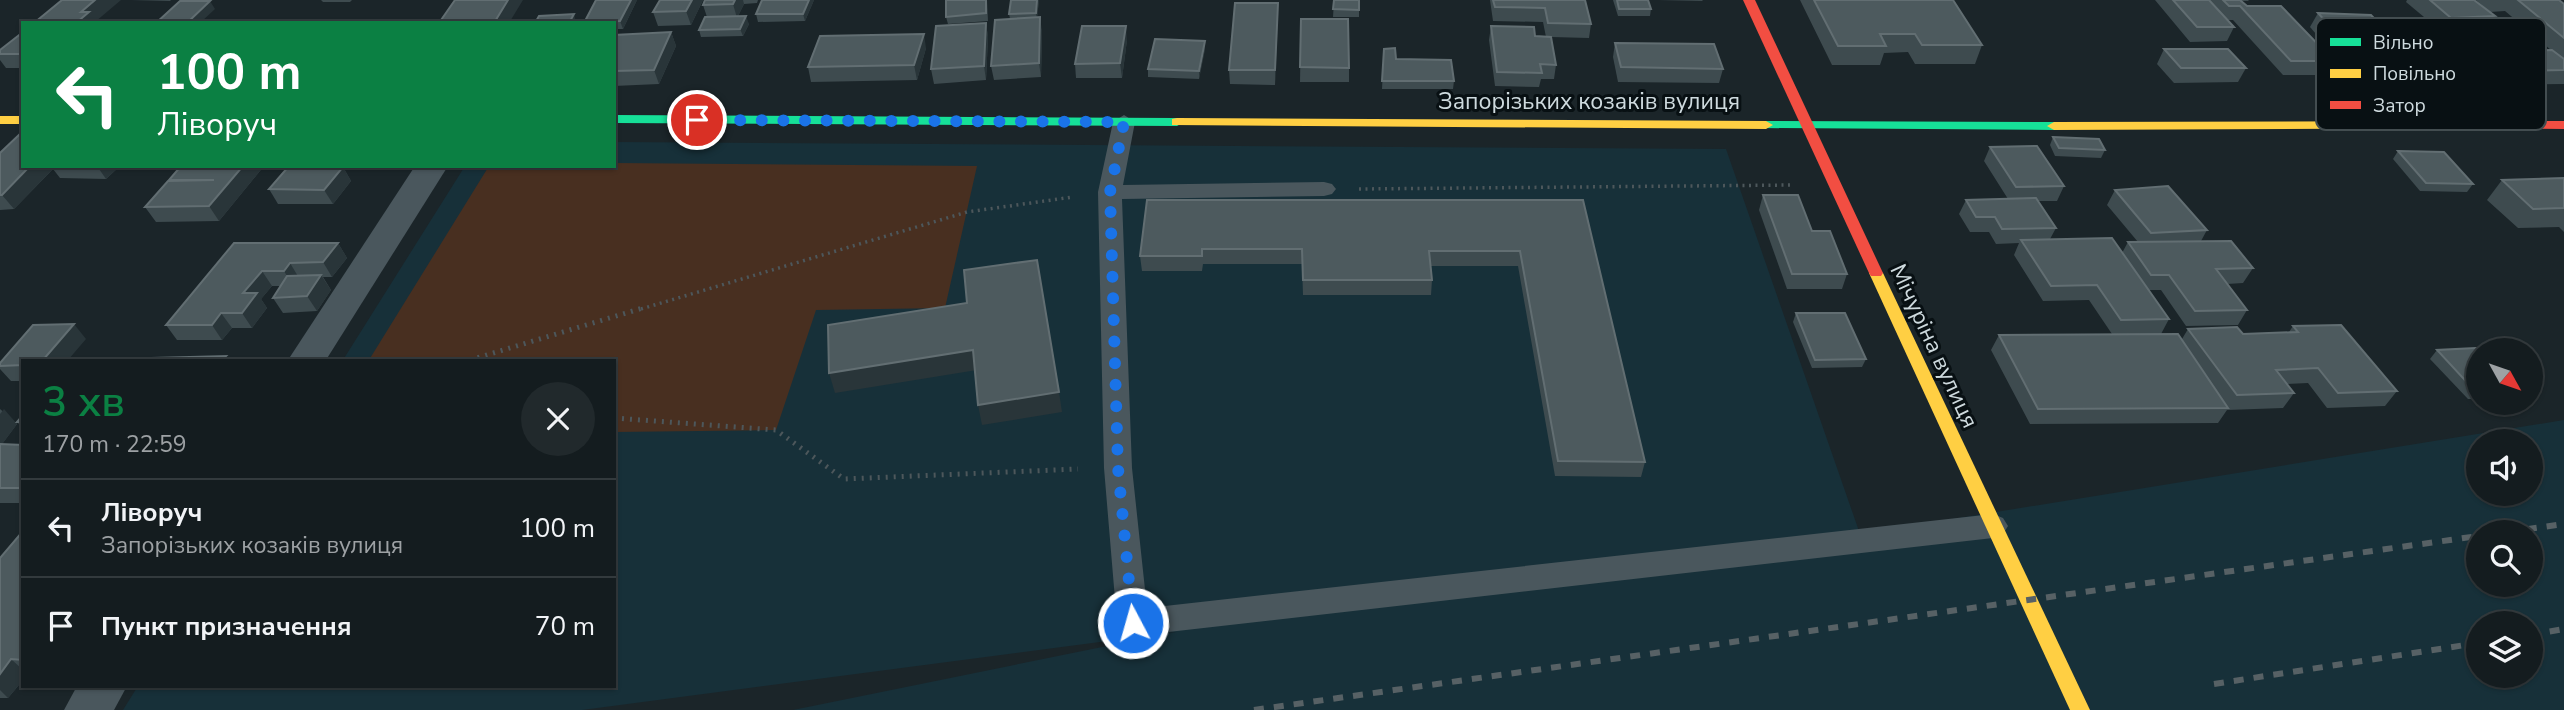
<!DOCTYPE html>
<html lang="uk">
<head>
<meta charset="utf-8">
<style>
	body { margin:0; font-family:"Nunito Sans",sans-serif; background:#21292c; color:#f1f3f6; height:100vh; display:flex; flex-direction:column; font-size:26px; white-space:nowrap }
	* { box-sizing:border-box; margin:0 }
	p { font-size:23px; color:#9da1a4 }
	.icon { flex:none; width:38px; height:38px; fill:none; stroke:currentColor; stroke-width:2; stroke-linecap:round; stroke-linejoin:round }
	.map { position:relative; flex:1; overflow:hidden }
	.panel { position:absolute; left:21px; top:359px; width:595px; height:329px; display:flex; flex-direction:column; background:#141c1f; border-radius:0px; box-shadow:0 2px 5px #0004,0 0 0 2px #333a3d }
	.panel>* { flex:none }
	.top-card { position:absolute; left:21px; top:21px; width:595px; height:147px; border-radius:0px; box-shadow:0 2px 5px #0004,0 0 0 2px #333a3d; background:#0b8043; color:#fff; overflow:hidden }
	.needle { width:46px; rotate:130deg }
	.controls { position:absolute; left:2466px; top:338px; display:grid; gap:14px }
	.controls a { display:grid; place-items:center; width:77px; height:77px; border-radius:50%; background:#141c1f; box-shadow:0 2px 5px #0004,0 0 0 2px #333a3d; font-size:35px }
	.pin { position:absolute; display:grid; place-items:center; width:60px; height:60px; color:#fff; margin:-30px; border:4px solid #fff; border-radius:50%; box-shadow:0 2px 7px #0007 }
	.me { position:absolute; width:77px; margin:-38px; rotate:354deg; stroke-linejoin:round; filter:drop-shadow(0 0 5px #0008) }
	.turn { display:flex; align-items:center; gap:24px; height:147px; padding:0 21px; font-size:32px }
	.turn .icon { width:91px; height:91px; stroke-width:2.5 }
	.turn b { display:block; font-size:49px; line-height:60px }
	.round { display:grid; place-items:center; flex:none; width:74px; height:74px; border-radius:37px; background:#21292c }
	.head { display:flex; align-items:center; justify-content:space-between; height:119px; padding:0 21px }
	h1 { font-size:42px; font-weight:600; line-height:52px; color:#0b8043 }
	ul { padding:0; list-style:none }
	li { display:flex; align-items:center; gap:21px; height:98px; padding:0 21px; border-top:2px solid #333a3d }
	li div { flex:1 }
	li b { display:block; font-size:26px }
	li em { font-style:normal }
	.map>svg:first-child { display:block }
	.built { fill:#173039; fill-rule:evenodd }
	.green { fill:#482f20 }
	.lines { fill:none; stroke-linecap:round; stroke-linejoin:round }
	.path-far1 { stroke:#4d575b; stroke-width:3.5; stroke-dasharray:2 4.5; stroke-linecap:butt }
	.path { stroke:#4d575b; stroke-width:5; stroke-dasharray:2 6; stroke-linecap:butt }
	.lane { fill:#4a575d; fill-rule:evenodd }
	.street { fill:#4a575d; fill-rule:evenodd }
	.fast { fill:#16e098; fill-rule:evenodd }
	.slow { fill:#ffcf43; fill-rule:evenodd }
	.jam { fill:#f24e42; fill-rule:evenodd }
	.rail { stroke:#576165; stroke-width:6; stroke-dasharray:10 10; stroke-linecap:butt }
	.wall { fill:#3e4b4f }
	.shaded-wall { fill:#293539 }
	.building { fill:#4d5a5e; stroke:#626e72; stroke-width:2 }
	.route { stroke:#1a73e8; stroke-width:12; stroke-dasharray:0 21.6 }
	.labels { text-anchor:middle; dominant-baseline:central; stroke-width:6; stroke-linejoin:round; paint-order:stroke }
	.street-label { font-size:23px; fill:#cedade; stroke:#081013 }
	.key { fill:#081013; stroke:#434d50; stroke-width:2 }
	.key-label { font-size:19px; fill:#cedade }
</style>
</head>
<body>
<div class="map">
<svg width="2564" height="710" viewBox="0 0 2564 710">
	<rect width="100%" height="100%" fill="#1b2529"/>
	<!-- built -->
	<path class="built" d="M614,142L1726,149L1860,534L2564,420V710H793L1176,632L582,710H123L138,686H614V360H343L465,166H614ZM2478,441H2530V494H2478ZM2478,532H2530V584H2478ZM2478,623H2530V676H2478Z"/>
	<!-- green -->
	<path class="green" d="M614,163L977,166L945,308L816,310L776,430L614,432V360H369L489,166H614Z"/>
	<g class="lines">
		<!-- path-far1 -->
		<g class="path-far1">
			<path d="M1359,189L1792,185"/>
			<path d="M641,309L967,212L1073,197"/>
		</g>
		<!-- path -->
		<g class="path">
			<path d="M470,360L646,307"/>
			<path d="M614,418L776,430L844,479L1078,469"/>
		</g>
		<!-- lane -->
		<path class="lane" d="M1124,115L1135,122L1123,185L1324,182L1332,184L1336,189L1332,194L1324,196L1122,199L1132,468L1147,608L1993,514L2003,518L2008,526L2003,534L1993,538L1133,636L1122,632L1117,623L1104,468L1098,192L1113,122Z"/>
		<!-- street -->
		<g class="street">
			<path d="M415,166H448L326,360H288Z"/>
			<path d="M77,686H127L114,710H64Z"/>
		</g>
		<!-- fast -->
		<g class="fast">
			<path d="M614,115L1177,118L1184,122L1177,126L614,123Z"/>
			<path d="M1766,121L2054,122L2061,126L2054,130L1761,128V122Z"/>
		</g>
		<!-- slow -->
		<g class="slow">
			<rect x="0" y="116" width="23" height="8"/>
			<path d="M1177,118L1766,121L1773,125L1766,129L1172,125V119Z"/>
			<path d="M2465,121L2472,125L2470,128L2054,130L2047,126L2054,122Z"/>
			<path d="M1876,268L1883,273L2090,710H2070L1869,273Z"/>
		</g>
		<!-- jam -->
		<g class="jam">
			<path d="M1743,0H1755L1883,273L1881,276H1871L1869,273Z"/>
			<path d="M2465,121H2564V129L2460,128L2458,125Z"/>
		</g>
		<!-- rail -->
		<g class="rail">
			<path d="M2507,532L2564,524"/>
			<path d="M2530,635L2564,629"/>
			<path d="M2214,684L2478,643"/>
			<path d="M1254,710L2478,536"/>
		</g>
	</g>
	<!-- wall -->
	<g class="wall">
		<path d="M131,0H171L170,1Z"/>
		<path d="M321,0H352L350,2H323Z"/>
		<path d="M637,0L623,29H614V23H584Z"/>
		<path d="M660,0H703L691,25L658,26L653,12Z"/>
		<path d="M705,0H758L757,3L744,4L738,16L749,24L743,36L701,37L699,30L707,17L703,5Z"/>
		<path d="M762,0H814L805,21L758,22L756,14Z"/>
		<path d="M987,0L988,21L948,24L946,17Z"/>
		<path d="M1011,0H1039L1037,17L1042,31L1041,77L994,80L991,66L1010,19L1009,14Z"/>
		<path d="M1334,0H1359V17H1333Z"/>
		<path d="M1490,0H1585L1591,24L1589,38L1551,37L1556,65L1554,79H1541L1539,87L1495,86L1489,40L1491,26L1535,36L1546,37L1543,22L1493,21Z"/>
		<path d="M1613,0H1648L1651,9L1650,16H1618Z"/>
		<path d="M1658,0H1703L1702,1Z"/>
		<path d="M1800,0H1953L1982,45L1975,64H1915L1908,52L1884,53L1880,65H1832Z"/>
		<path d="M2155,0H2249L2248,1H2242L2247,6L2334,61L2326,75H2283L2233,20H2228L2234,27L2227,41L2190,42Z"/>
		<path d="M2407,0H2474L2495,16L2485,30L2442,32L2406,2Z"/>
		<path d="M2476,0H2559L2564,4V84L2499,85L2475,65L2485,51L2551,50L2505,11L2490,12Z"/>
		<path d="M1278,3L1275,85L1230,84L1229,70Z"/>
		<path d="M2318,13L2426,73L2417,87L2361,86L2310,27Z"/>
		<path d="M1301,19L1349,68V82H1300Z"/>
		<path d="M986,23L988,37L986,80L934,84L931,69Z"/>
		<path d="M23,32V68H6L0,60V50Z"/>
		<path d="M671,32L676,46L659,84L614,86V35Z"/>
		<path d="M1127,40L1122,78H1076L1075,64Z"/>
		<path d="M1615,43L1723,69L1719,83L1618,82L1613,57Z"/>
		<path d="M926,48L917,80L811,82L808,67Z"/>
		<path d="M1205,49L1199,79L1148,77V69Z"/>
		<path d="M1384,49L1396,59L1454,81L1453,89H1382Z"/>
		<path d="M2164,49L2246,68L2238,82L2174,83L2157,64Z"/>
		<path d="M2053,137L2105,150L2101,158L2055,156L2050,145Z"/>
		<path d="M1990,147L2064,186L2057,201H2038L2056,228L2050,239L2122,253L2128,242H2138L2107,205L2115,190L2207,230L2201,241L2253,268L2243,283L2227,284L2247,310L2238,325L2186,326L2161,290H2149L2169,319L2161,334L2182,339L2188,329L2243,334L2289,332L2293,326L2397,391L2385,406L2327,408L2308,383L2287,384L2294,393L2283,408L2227,410L2218,423L2030,424L1991,350L1999,335L2112,334L2089,300L2043,301L2014,255L2019,243L1996,244L1989,232H1970L1959,214L1966,200L2008,199L1984,161Z"/>
		<path d="M2398,151L2473,184L2467,192L2420,191L2393,159Z"/>
		<path d="M0,153L23,166H120L106,179L60,178L53,169L14,209L0,210Z"/>
		<path d="M181,166H264L219,221L156,222L145,207L171,181L169,180Z"/>
		<path d="M343,167L351,181L333,204H278L269,189Z"/>
		<path d="M2564,178V232L2559,227L2518,228L2487,200L2502,180Z"/>
		<path d="M1763,195L1812,231L1847,274L1842,289H1787L1759,210Z"/>
		<path d="M1583,200L1645,462L1641,477L1555,476L1518,266H1431L1432,280L1431,295H1303L1302,264H1203L1202,271H1142L1140,256Z"/>
		<path d="M234,243H338L347,258L332,277H323L331,290L317,311L283,313L273,298L281,286H272L261,299L267,308L252,328H232L222,340H177L166,325Z"/>
		<path d="M1796,313L1866,359L1862,367L1812,368L1793,322Z"/>
		<path d="M86,339L23,360V381H11L0,369V363Z"/>
		<path d="M2437,350H2478V399H2468L2430,359Z"/>
		<path d="M0,409L17,424L2,444L23,445V503H0Z"/>
		<path d="M23,415V428L17,422Z"/>
		<path d="M23,531V680L8,698H0V558Z"/>
	</g>
	<!-- shaded-wall -->
	<g class="shaded-wall">
		<path d="M95,0H121L95,22L96,23H76L81,12Z"/>
		<path d="M508,0H523L509,23H494Z"/>
		<path d="M631,0H637L623,29L620,21Z"/>
		<path d="M692,0H703L691,25L686,11Z"/>
		<path d="M735,0H743L744,4L737,18L733,4Z"/>
		<path d="M809,0H814L805,21L803,14Z"/>
		<path d="M1037,0H1039L1037,21L1036,13Z"/>
		<path d="M210,1L215,9L200,23H187Z"/>
		<path d="M1278,3V17L1275,85V70Z"/>
		<path d="M574,14L576,23H569Z"/>
		<path d="M746,16L749,24L743,36L740,29Z"/>
		<path d="M1040,17L1042,31L1041,77L1039,63Z"/>
		<path d="M986,23L988,37L986,80L984,66Z"/>
		<path d="M1126,26L1127,40L1122,78L1120,63Z"/>
		<path d="M671,32L676,46L659,84L654,70Z"/>
		<path d="M924,34L926,48L917,80L914,65Z"/>
		<path d="M1205,41V49L1199,79V71Z"/>
		<path d="M30,166H51L53,169L14,209L2,195Z"/>
		<path d="M97,166H120L106,179Z"/>
		<path d="M243,166H264L219,221L209,206Z"/>
		<path d="M343,167L351,181L333,204L324,190Z"/>
		<path d="M338,243L347,258L332,277L323,262Z"/>
		<path d="M290,263L299,278L293,286L284,271Z"/>
		<path d="M262,271L272,286L261,299L267,308L252,328L242,313L243,293Z"/>
		<path d="M321,275L331,290L317,311L307,296Z"/>
		<path d="M221,313L232,328L222,340L212,325Z"/>
		<path d="M74,324L86,339L68,360H43Z"/>
		<path d="M973,350L977,370L835,393L829,373Z"/>
		<path d="M1059,392L1062,412L982,425L978,405Z"/>
		<path d="M4,409L17,424L0,447V414Z"/>
		<path d="M11,659L23,670V680L8,698L0,690V674Z"/>
	</g>
	<!-- building -->
	<g class="building">
		<path d="M62,0H95L81,12H89L76,23H34Z"/>
		<path d="M455,0H508L494,23H439Z"/>
		<path d="M596,0H631L620,21L584,23Z"/>
		<path d="M660,0H692L686,11L653,12Z"/>
		<path d="M705,0H735L733,4L703,5Z"/>
		<path d="M762,0H809L803,14H756Z"/>
		<path d="M946,0H986V13L946,17Z"/>
		<path d="M1011,0H1037L1036,13L1009,14Z"/>
		<path d="M1334,0H1359V10L1333,9Z"/>
		<path d="M1493,0H1585L1591,24L1548,23L1545,8L1495,7Z"/>
		<path d="M1617,0H1648L1651,9H1619Z"/>
		<path d="M1814,0H1953L1982,45H1922L1915,34H1880L1886,46H1838Z"/>
		<path d="M2173,0H2209L2234,27H2197Z"/>
		<path d="M2223,0H2240L2247,6H2281L2334,61H2291L2240,6H2229Z"/>
		<path d="M2430,0H2474L2495,16L2451,18Z"/>
		<path d="M2518,0H2559L2564,4V38Z"/>
		<path d="M180,1H210L187,23H156Z"/>
		<path d="M1235,3H1278L1275,70H1229Z"/>
		<path d="M2318,13L2371,15L2426,73L2370,71Z"/>
		<path d="M574,14L569,23H535L539,16Z"/>
		<path d="M746,16L740,29L699,30L705,17Z"/>
		<path d="M1040,17L1039,63L991,66L995,20Z"/>
		<path d="M1301,19H1348L1349,68L1300,67Z"/>
		<path d="M986,23L984,66L931,69L936,26Z"/>
		<path d="M1082,26H1126L1120,63L1075,64Z"/>
		<path d="M1491,26L1534,27L1535,36L1551,37L1556,65L1540,64L1542,73L1497,72Z"/>
		<path d="M23,32V54H0V50Z"/>
		<path d="M671,32L654,70L614,71V35Z"/>
		<path d="M924,34L914,65L808,67L820,36Z"/>
		<path d="M1155,39L1205,41L1199,71L1148,69Z"/>
		<path d="M1615,43L1714,44L1723,69L1621,67Z"/>
		<path d="M1395,48L1396,59L1451,60L1454,81H1382L1384,49Z"/>
		<path d="M2164,49H2228L2246,68H2181Z"/>
		<path d="M2552,50L2564,59V70L2509,71L2485,51Z"/>
		<path d="M23,131V166H30L2,195H0V153Z"/>
		<path d="M2053,137L2099,139L2105,150L2059,148Z"/>
		<path d="M2037,146L2064,186L2016,187L1990,147Z"/>
		<path d="M2398,151L2444,152L2473,184L2426,183Z"/>
		<path d="M181,166H243L209,206L145,207L168,181L214,180H169Z"/>
		<path d="M289,166H291L343,167L324,190L269,189Z"/>
		<path d="M2564,178V208L2533,209L2502,180Z"/>
		<path d="M2168,186L2207,230L2151,233L2115,190Z"/>
		<path d="M1763,195H1798L1812,231H1830L1847,274H1792Z"/>
		<path d="M2036,198L2056,228L2002,229L1995,217H1976L1966,200Z"/>
		<path d="M1147,200H1583L1645,462L1558,461L1520,251H1429L1432,280H1303L1302,249H1202V256H1140Z"/>
		<path d="M2112,238L2169,319L2121,320L2097,285L2051,286L2021,240Z"/>
		<path d="M2231,241L2253,268L2216,269L2247,310L2195,311L2169,275H2151L2128,242Z"/>
		<path d="M234,243H338L323,262L290,263L284,271H262L243,293H257L242,313H221L212,325H166Z"/>
		<path d="M1037,260L1059,392L978,405L973,350L829,373L828,325L967,303L964,270Z"/>
		<path d="M321,275L307,296L273,298L287,276Z"/>
		<path d="M1796,313H1845L1866,359L1815,360Z"/>
		<path d="M74,324L43,360H23V365L0,366V363L33,325Z"/>
		<path d="M2341,325L2397,391L2338,393L2318,368L2276,370L2294,393L2237,395L2188,329L2237,327L2243,334L2298,332L2293,326Z"/>
		<path d="M2178,334L2228,408L2038,409L1999,335Z"/>
		<path d="M2496,347L2499,350H2478V391H2475L2437,350Z"/>
		<path d="M226,356L222,360H112L113,359Z"/>
		<path d="M23,415V422H17Z"/>
		<path d="M0,444L23,445V484L19,488H0Z"/>
		<path d="M23,531V660L11,659L0,674V558Z"/>
	</g>
	<g class="lines">
		<!-- route -->
		<path class="route" d="M697,120L1124,122L1110,192L1118,468L1133,623"/>
	</g>
	<g class="labels">
		<!-- street labels -->
		<g class="street-label">
			<text x="1589" y="101">Запорізьких козаків вулиця</text>
			<text transform="translate(1934 346) rotate(65)">Мічуріна вулиця</text>
		</g>
	</g>
	<!-- legend -->
	<rect x="2316" y="18" width="230" height="112" rx="10" class="key"/>
	<rect x="2330" y="38" width="31" height="8" fill="#16e098"/>
	<rect x="2330" y="69" width="31" height="9" fill="#ffcf43"/>
	<rect x="2330" y="101" width="31" height="8" fill="#f24e42"/>
	<g class="key-label">
		<text x="2373" y="49">Вільно</text>
		<text x="2373" y="80">Повільно</text>
		<text x="2373" y="112">Затор</text>
	</g>
</svg>
<div class="controls">
<a><svg class="needle" viewBox="-14 -14 28 28"><path d="M0-13l5 13h-10z" fill="#e53935"/><path d="M0 13l5-13h-10z" fill="#9da1a4"/></svg></a>
<a><svg class="icon" aria-label="sound" viewBox="0 0 24 24"><path d="M4 9h4l5-4v14l-5-4H4zM17 9q2 3 0 6"/></svg></a>
<a><svg class="icon" aria-label="search" viewBox="0 0 24 24"><circle cx="10" cy="10" r="6"/><path d="M15 15l6 6"/></svg></a>
<a><svg class="icon" aria-label="layers" viewBox="0 0 24 24"><path d="M12 4l9 5-9 5-9-5zM3 14l9 5 9-5"/></svg></a>
</div>
<div class="pin" style="left:697px;top:120px;background:#d93025"><svg class="icon" aria-label="arrive" viewBox="0 0 24 24"><path d="M6 21V4h12l-3 4 3 4H6"/></svg></div>
<svg class="me" style="left:1133px;top:623px" viewBox="-20 -20 40 40"><circle r="17" fill="#1a73e8" stroke="#fff" stroke-width="3"/><path d="M0-11L8 9 0 5-8 9z" fill="#fff"/></svg>
<div class="top-card">
<div class="turn"><svg class="icon" aria-label="left" viewBox="0 0 24 24"><path d="M17 20v-9H6M10 6l-5 5 5 5"/></svg><div><b>100 m</b>Ліворуч</div></div>
</div>
<section class="panel">
<div class="head"><div><h1>3 хв</h1><p>170 m · 22:59</p></div><a class="round"><svg class="icon" aria-label="close" viewBox="0 0 24 24"><path d="M6 6l12 12M18 6L6 18"/></svg></a></div>
<ul>
<li><svg class="icon" aria-label="left" viewBox="0 0 24 24"><path d="M17 20v-9H6M10 6l-5 5 5 5"/></svg><div><b>Ліворуч</b><p>Запорізьких козаків вулиця</p></div><em>100 m</em></li>
<li><svg class="icon" aria-label="arrive" viewBox="0 0 24 24"><path d="M6 21V4h12l-3 4 3 4H6"/></svg><div><b>Пункт призначення</b></div><em>70 m</em></li>
</ul>
</section>
</div>
</body>
</html>
